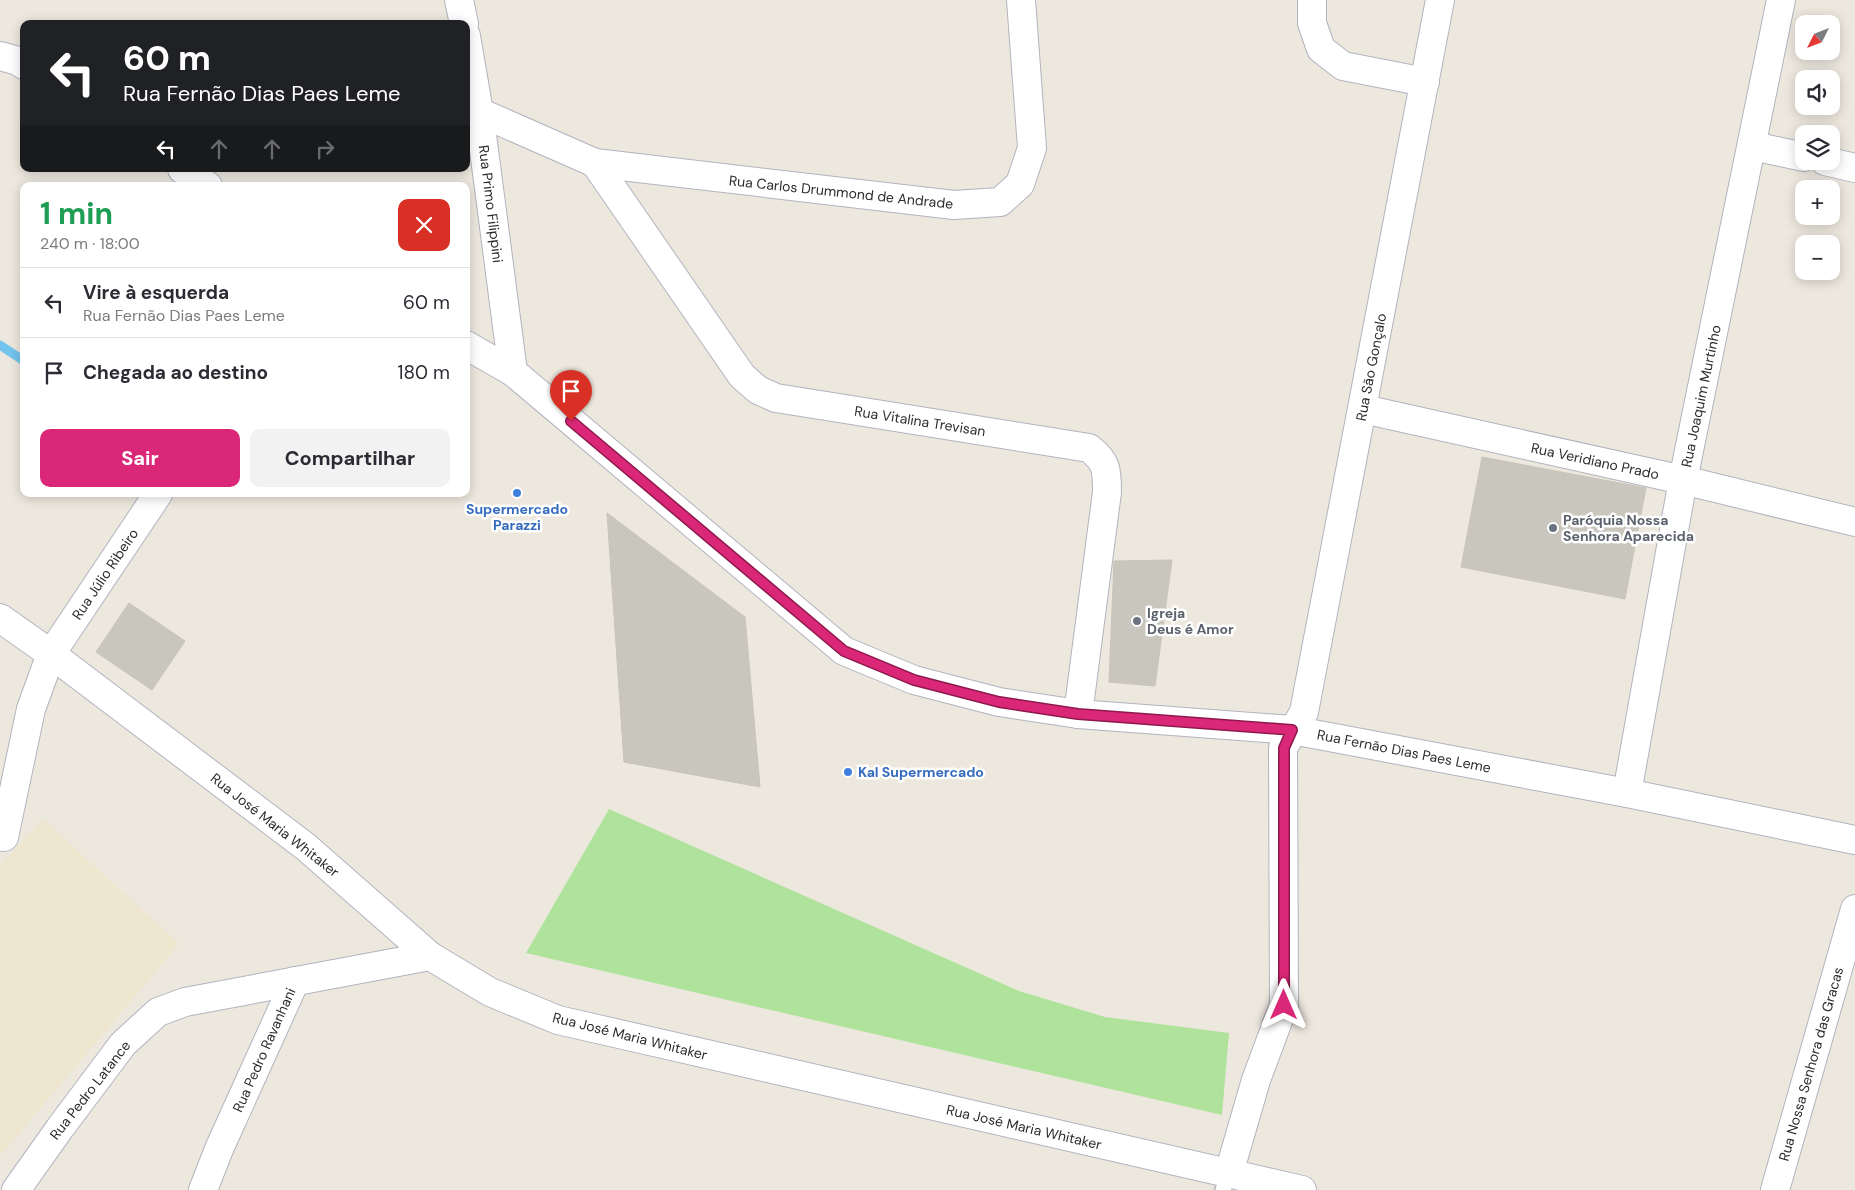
<!DOCTYPE html>
<html lang="pt">
<head>
<meta charset="utf-8">
<style>
	body { margin:0; font-family:"DM Sans",sans-serif; background:#f2f2f3; color:#2b2b33; height:100vh; display:flex; flex-direction:column; font-size:19px; white-space:nowrap }
	* { box-sizing:border-box; margin:0 }
	p { font-size:16px; color:#7c7c81 }
	.icon { flex:none; width:28px; height:28px; fill:none; stroke:currentColor; stroke-width:2; stroke-linecap:round; stroke-linejoin:round }
	.map { position:relative; flex:1; overflow:hidden }
	.panel { position:absolute; left:20px; top:182px; width:450px; height:315px; display:flex; flex-direction:column; background:#fff; border-radius:10px; box-shadow:0 2px 12px #0003 }
	.panel>* { flex:none }
	.guide { position:absolute; left:20px; top:20px; width:450px; height:152px; border-radius:10px; box-shadow:0 2px 12px #0003; background:#202124; color:#fff; overflow:hidden }
	.needle { width:32px; rotate:228deg }
	.fabs { position:absolute; left:1795px; top:15px; display:grid; gap:10px }
	.fabs a { display:grid; place-items:center; width:45px; height:45px; border-radius:10px; background:#fff; box-shadow:0 2px 12px #0003; font-size:25px }
	.pin { position:absolute; display:grid; place-items:center; width:42px; height:42px; color:#fff; margin:-51px -21px; border-radius:50% 50% 50% 0; rotate:-45deg; box-shadow:0 0 5px #0007 }
	.pin .icon { rotate:45deg }
	.me { position:absolute; width:55px; margin:-28px; rotate:0deg; stroke-linejoin:round; filter:drop-shadow(0 0 4px #0008) }
	.turn { display:flex; align-items:center; gap:18px; height:105px; padding:0 20px; font-size:22px }
	.turn .icon { width:65px; height:65px; stroke-width:2.5 }
	.turn b { display:block; font-size:35px; line-height:42px }
	.lanes { display:flex; align-items:center; height:48px; padding:0 20px; background:#0003; justify-content:center; gap:25px; direction:ltr }
	.lanes .off { opacity:.35 }
	.round { display:grid; place-items:center; flex:none; width:52px; height:52px; border-radius:10px; background:#f2f2f3 }
	.head { display:flex; align-items:center; justify-content:space-between; height:85px; padding:0 20px }
	h1 { font-size:30px; font-weight:700; line-height:38px; color:#1e9e55 }
	.cta { display:flex; gap:10px; margin-top:auto; padding:10px 20px }
	.cta a { flex:1; height:58px; border-radius:10px; background:#db2777; color:#fff; font-size:20px; font-weight:700; line-height:58px; text-align:center }
	.cta a+a { background:#f2f2f3; color:#2b2b33 }
	ul { padding:0; list-style:none }
	li { display:flex; align-items:center; gap:15px; height:70px; padding:0 20px; border-top:1px solid #e1e1e2 }
	li div { flex:1 }
	li b { display:block; font-size:19px }
	li em { font-style:normal }
	.map>svg:first-child { display:block }
	.education { fill:#eee6ce }
	.green { fill:#afe39c }
	.lines { fill:none; stroke-linecap:round; stroke-linejoin:round }
	.stream { stroke:#73c4ee; stroke-width:9 }
	.building { fill:#c9c6bd; stroke:#c9c4b8 }
	.service-casing { stroke:#b2b3bf; stroke-width:18 }
	.minor-casing { stroke:#b2b3bf; stroke-width:30 }
	.tertiary-casing { stroke:#b2b3bf; stroke-width:30 }
	.secondary-casing { stroke:#b2b3bf; stroke-width:30 }
	.service { stroke:#fff; stroke-width:15 }
	.minor { stroke:#fff; stroke-width:28 }
	.tertiary { stroke:#fff; stroke-width:28 }
	.secondary { stroke:#fff; stroke-width:28 }
	.route-casing { stroke:#8e194d; stroke-width:12 }
	.route { stroke:#db2777; stroke-width:9 }
	.shop-dot { fill:#3f7fe0; stroke:#fff; stroke-width:2 }
	.worship-dot { fill:#6b7280; stroke:#fff; stroke-width:2 }
	.labels { text-anchor:middle; dominant-baseline:central; stroke-width:5; stroke-linejoin:round; paint-order:stroke }
	.street-label { font-size:14px; fill:#2c2c2c; stroke:#fff }
	.shop-label { font-size:14px; font-weight:bold; fill:#366cbe; stroke:#fff }
	.worship-label { font-size:14px; font-weight:bold; fill:#5b616d; stroke:#fff; text-anchor:start }
</style>
</head>
<body>
<div class="map">
<svg width="1855" height="1190" viewBox="0 0 1855 1190">
	<rect width="100%" height="100%" fill="#ede8de"/>
	<!-- education -->
	<path class="education" d="M43,819L179,944L0,1156V865Z"/>
	<!-- green -->
	<path class="green" d="M609,809L1019,991L1105,1017L1229,1033L1222,1115L526,953Z"/>
	<g class="lines">
		<!-- stream -->
		<path class="stream" d="M0,345L24,361"/>
	</g>
	<!-- building -->
	<g class="building">
		<path d="M1482,457L1646,488L1625,599L1461,567Z"/>
		<path d="M607,513L745,617L760,787L624,762Z"/>
		<path d="M1172,560L1155,686L1109,682L1114,561Z"/>
		<path d="M129,603L185,641L152,690L96,652Z"/>
	</g>
	<g class="lines">
		<!-- service casing -->
		<g class="service-casing">
			<path id="service" d="M1223,1190L1229,1173"/>
		</g>
		<!-- minor casing -->
		<g class="minor-casing">
			<g id="minor">
				<path d="M459,0L464,24"/>
				<path d="M1312,0V23L1321,49L1343,66L1425,82"/>
				<path d="M466,36L479,112L513,372"/>
				<path d="M479,112L595,163L954,205L1000,202L1020,184L1032,148L1021,0"/>
				<path d="M1753,146L1804,157"/>
				<path d="M1825,161L1855,168"/>
				<path d="M595,163L742,376L758,390L776,398L1089,448C1107,462 1107,470 1107,492L1078,714"/>
				<path d="M1363,409L1683,480L1855,522"/>
				<path d="M0,618L51,654L306,847L430,956L490,992L558,1020L1302,1190"/>
				<path d="M4,837L31,709L51,654L158,494"/>
				<path d="M1229,1173L1256,1080L1284,1005L1283,748L1304,712L1440,0"/>
				<path d="M16,1190L60,1128L123,1044L158,1012L185,1002L430,956"/>
				<path d="M203,1190L219,1149L295,981"/>
				<path d="M1775,1190L1855,909"/>
			</g>
		</g>
		<!-- tertiary casing -->
		<g class="tertiary-casing">
			<path id="tertiary" d="M1627,793L1683,480L1781,0"/>
		</g>
		<!-- secondary casing -->
		<g class="secondary-casing">
			<g id="secondary">
				<path d="M0,56L18,61L24,65"/>
				<path d="M182,169L208,186"/>
				<path d="M466,345L513,372L844,651L914,680L999,702L1078,714L1292,730L1627,793L1855,840"/>
			</g>
		</g>
		<!-- service -->
		<use href="#service" class="service"/>
		<!-- minor -->
		<use href="#minor" class="minor"/>
		<!-- tertiary -->
		<use href="#tertiary" class="tertiary"/>
		<!-- secondary -->
		<use href="#secondary" class="secondary"/>
	</g>
	<g class="lines">
		<!-- route casing -->
		<g class="route-casing">
			<path id="route" d="M571,421L844,651L914,680L999,702L1078,714L1292,730L1284,748V1005"/>
		</g>
		<!-- route -->
		<use href="#route" class="route"/>
	</g>
	<!-- markers -->
	<g class="shop-dot">
		<circle cx="517" cy="493" r="5"/>
		<circle cx="848" cy="772" r="5"/>
	</g>
	<g class="worship-dot">
		<circle cx="1553" cy="528" r="5"/>
		<circle cx="1137" cy="621" r="5"/>
	</g>
	<g class="labels">
		<!-- street labels -->
		<g class="street-label">
			<text transform="translate(841 192) rotate(6)">Rua Carlos Drummond de Andrade</text>
			<text transform="translate(491 204) rotate(83)">Rua Primo Filippini</text>
			<text transform="translate(1371 367) rotate(-79)">Rua São Gonçalo</text>
			<text transform="translate(1701 396) rotate(-78)">Rua Joaquim Murtinho</text>
			<text transform="translate(920 421) rotate(9)">Rua Vitalina Trevisan</text>
			<text transform="translate(1595 461) rotate(12)">Rua Veridiano Prado</text>
			<text transform="translate(105 574) rotate(-56)">Rua Júlio Ribeiro</text>
			<text transform="translate(1404 751) rotate(11)">Rua Fernão Dias Paes Leme</text>
			<text transform="translate(275 825) rotate(38)">Rua José Maria Whitaker</text>
			<text transform="translate(630 1036) rotate(14)">Rua José Maria Whitaker</text>
			<text transform="translate(264 1050) rotate(-66)">Rua Pedro Ravanhani</text>
			<text transform="translate(1811 1064) rotate(-74)">Rua Nossa Senhora das Gracas</text>
			<text transform="translate(90 1090) rotate(-52)">Rua Pedro Latance</text>
			<text transform="translate(1024 1127) rotate(13)">Rua José Maria Whitaker</text>
		</g>
		<!-- shop labels -->
		<g class="shop-label">
			<text x="517" y="509">Supermercado<tspan x="517" dy="16">Parazzi</tspan></text>
			<text x="858" y="772" text-anchor="start">Kal Supermercado</text>
		</g>
		<!-- worship labels -->
		<g class="worship-label">
			<text x="1563" y="520">Paróquia Nossa<tspan x="1563" dy="16">Senhora Aparecida</tspan></text>
			<text x="1147" y="613">Igreja<tspan x="1147" dy="16">Deus é Amor</tspan></text>
		</g>
	</g>
</svg>
<div class="fabs">
<a><svg class="needle" viewBox="-14 -14 28 28"><path d="M0-13l5 13h-10z" fill="#e53935"/><path d="M0 13l5-13h-10z" fill="#7c7c81"/></svg></a>
<a><svg class="icon" aria-label="sound" viewBox="0 0 24 24"><path d="M4 9h4l5-4v14l-5-4H4zM17 9q2 3 0 6"/></svg></a>
<a><svg class="icon" aria-label="layers" viewBox="0 0 24 24"><path d="M12 4l9 5-9 5-9-5zM3 14l9 5 9-5"/></svg></a>
<a>+</a>
<a>−</a>
</div>
<div class="pin" style="left:571px;top:421px;background:#d93025"><svg class="icon" aria-label="arrive" viewBox="0 0 24 24"><path d="M6 21V4h12l-3 4 3 4H6"/></svg></div>
<svg class="me" style="left:1284px;top:1005px" viewBox="-20 -20 40 40"><path d="M0-17L14 15 0 8-14 15z" fill="#db2777" stroke="#fff" stroke-width="4"/></svg>
<div class="guide">
<div class="turn"><svg class="icon" aria-label="left" viewBox="0 0 24 24"><path d="M17 20v-9H6M10 6l-5 5 5 5"/></svg><div><b>60 m</b>Rua Fernão Dias Paes Leme</div></div>
<div class="lanes"><svg class="icon" aria-label="left" viewBox="0 0 24 24"><path d="M17 20v-9H6M10 6l-5 5 5 5"/></svg><svg class="icon off" aria-label="ahead" viewBox="0 0 24 24"><path d="M12 20V5M6 11l6-6 6 6"/></svg><svg class="icon off" aria-label="ahead" viewBox="0 0 24 24"><path d="M12 20V5M6 11l6-6 6 6"/></svg><svg class="icon off" aria-label="right" viewBox="0 0 24 24"><path d="M7 20v-9h11M14 6l5 5-5 5"/></svg></div>
</div>
<section class="panel">
<div class="head"><div><h1>1 min</h1><p>240 m · 18:00</p></div><a class="round" style="background:#d93025;color:#fff"><svg class="icon" aria-label="close" viewBox="0 0 24 24"><path d="M6 6l12 12M18 6L6 18"/></svg></a></div>
<ul>
<li><svg class="icon" aria-label="left" viewBox="0 0 24 24"><path d="M17 20v-9H6M10 6l-5 5 5 5"/></svg><div><b>Vire à esquerda</b><p>Rua Fernão Dias Paes Leme</p></div><em>60 m</em></li>
<li><svg class="icon" aria-label="arrive" viewBox="0 0 24 24"><path d="M6 21V4h12l-3 4 3 4H6"/></svg><div><b>Chegada ao destino</b></div><em>180 m</em></li>
</ul>
<div class="cta"><a>Sair</a><a>Compartilhar</a></div>
</section>
</div>
</body>
</html>
